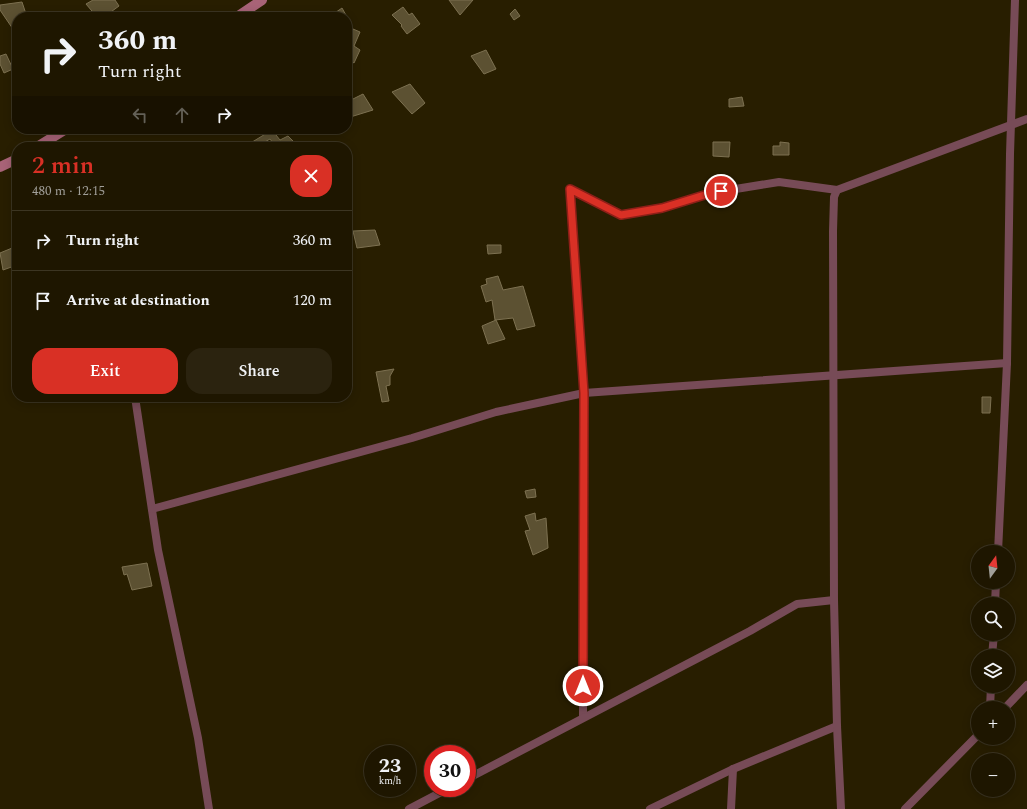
<!DOCTYPE html>
<html lang="en">
<head>
<meta charset="utf-8">
<style>
	body { margin:0; font-family:Spectral,serif; background:#2b230f; color:#f1f3f6; height:100vh; display:flex; flex-direction:column; font-size:15px; white-space:nowrap }
	* { box-sizing:border-box; margin:0 }
	p { font-size:13px; color:#a19f99 }
	.icon { flex:none; width:22px; height:22px; fill:none; stroke:currentColor; stroke-width:2; stroke-linecap:round; stroke-linejoin:round }
	.map { position:relative; flex:1; overflow:hidden }
	.panel { position:absolute; left:12px; top:142px; width:340px; height:260px; display:flex; flex-direction:column; background:#1e1600; border-radius:16px; box-shadow:0 2px 10px #0003,0 0 0 1px #3c3522 }
	.panel>* { flex:none }
	.hud { position:absolute; left:12px; top:12px; width:340px; height:122px; border-radius:16px; box-shadow:0 2px 10px #0003,0 0 0 1px #3c3522; background:#1e1600; color:#f1f3f6; overflow:hidden }
	.needle { width:26px; rotate:15deg }
	.tools { position:absolute; left:971px; top:545px; display:grid; gap:8px }
	.tools a { display:grid; place-items:center; width:44px; height:44px; border-radius:50%; background:#1e1600; box-shadow:0 2px 10px #0003,0 0 0 1px #3c3522; font-size:20px }
	.speed { position:absolute; left:364px; top:745px; display:flex; gap:8px; font-size:20px; font-weight:700; text-align:center }
	.speed>* { display:grid; place-content:center; width:52px; height:52px; border-radius:50%; background:#1e1600; box-shadow:0 2px 10px #0003,0 0 0 1px #3c3522; line-height:1 }
	.speed small { font-size:10px; font-weight:400 }
	.speed .limit { border:6px solid #d22; background:#fff; color:#111 }
	.pin { position:absolute; display:grid; place-items:center; width:34px; height:34px; color:#fff; margin:-17px; border:2px solid #fff; border-radius:50%; box-shadow:0 1px 4px #0007 }
	.me { position:absolute; width:44px; margin:-22px; rotate:0deg; stroke-linejoin:round; filter:drop-shadow(0 0 3px #0008) }
	.turn { display:flex; align-items:center; gap:14px; height:84px; padding:0 20px; font-size:18px }
	.turn .icon { width:52px; height:52px; stroke-width:2.5 }
	.turn b { display:block; font-size:28px; line-height:34px }
	.lanes { display:flex; align-items:center; height:38px; padding:0 20px; background:#0003; justify-content:center; gap:20px; direction:ltr }
	.lanes .off { opacity:.35 }
	.round { display:grid; place-items:center; flex:none; width:42px; height:42px; border-radius:16px; background:#2b230f }
	.summary { display:flex; align-items:center; justify-content:space-between; height:68px; padding:0 20px }
	h1 { font-size:24px; font-weight:600; line-height:30px; color:#d93025 }
	.button { display:flex; gap:8px; margin-top:auto; padding:8px 20px }
	.button a { flex:1; height:46px; border-radius:16px; background:#d93025; color:#fff; font-size:16px; font-weight:600; line-height:46px; text-align:center }
	.button a+a { background:#2b230f; color:#f1f3f6 }
	ul { padding:0; list-style:none }
	li { display:flex; align-items:center; gap:12px; height:60px; padding:0 20px; border-top:1px solid #3c3522 }
	li div { flex:1 }
	li b { display:block; font-size:15px }
	li em { font-style:normal }
	.map>svg:first-child { display:block }
	.building { fill:#5c5132; stroke:#7d7151 }
	.lines { fill:none; stroke-linecap:round; stroke-linejoin:round }
	.street { stroke:#774b57; stroke-width:8 }
	.secondary { stroke:#a86377; stroke-width:10 }
	.route-casing { stroke:#8d1f18; stroke-width:10 }
	.route { stroke:#d93025; stroke-width:7 }
</style>
</head>
<body>
<div class="map">
<svg width="1027" height="809" viewBox="0 0 1027 809">
	<rect width="100%" height="100%" fill="#281e00"/>
	<!-- building -->
	<g class="building">
		<path d="M93,0H115L119,6L104,17H97L86,4Z"/>
		<path d="M449,0H473L460,15Z"/>
		<path d="M22,2L27,17H17V35L0,10V5Z"/>
		<path d="M403,7L409,15L412,13L420,24L407,34L401,26L402,25L392,15Z"/>
		<path d="M342,8L347,17H329Z"/>
		<path d="M515,9L520,16L514,20L510,14Z"/>
		<path d="M353,29L360,32L354,46L360,50L354,63L348,59L347,60V41Z"/>
		<path d="M486,50L496,69L484,74L471,56Z"/>
		<path d="M6,54L13,69L4,73L0,64V56Z"/>
		<path d="M410,84L425,103L412,114L392,92Z"/>
		<path d="M363,94L373,110L347,118V102Z"/>
		<path d="M742,97L744,106L729,107V99Z"/>
		<path d="M272,130L280,140L288,136L293,141L284,146L286,147H265L273,143L270,139L256,147H244Z"/>
		<path d="M713,142H730L729,157L713,156Z"/>
		<path d="M780,142L789,143V155H773V146H780Z"/>
		<path d="M375,230L380,245L357,248L353,231Z"/>
		<path d="M487,245H501V253L488,254Z"/>
		<path d="M17,246V265L3,270L0,253Z"/>
		<path d="M498,276L503,290L523,286L535,326L517,330L513,318L495,320L492,300L486,302L481,286L487,284L486,279Z"/>
		<path d="M496,320L505,339L488,344L482,326Z"/>
		<path d="M394,369L390,376V385L386,386L389,401L382,402L376,372Z"/>
		<path d="M982,397H991L990,413H982Z"/>
		<path d="M535,489L536,497L527,498L525,491Z"/>
		<path d="M535,513L536,521L546,518L548,548L533,555L525,531L530,530L525,516Z"/>
		<path d="M147,563L152,586L132,590L127,574L124,575L122,567Z"/>
	</g>
	<g class="lines">
		<!-- street -->
		<g class="street">
			<path d="M570,189L584,393L583,717"/>
			<path d="M570,189L621,215L662,208L711,193L779,182L837,190"/>
			<path d="M135,397L158,550L198,738L209,809"/>
			<path d="M152,509L412,438L496,412L584,393L1007,363"/>
			<path d="M998,552L1007,363L1010,154L1015,0"/>
			<path d="M995,604L996,582"/>
			<path d="M992,656L994,634"/>
			<path d="M990,708L991,686"/>
			<path d="M1005,708L1027,685"/>
			<path d="M467,779L750,631L797,604L834,600"/>
			<path d="M409,809L449,788"/>
			<path d="M650,809L733,769L837,726"/>
			<path d="M731,809L733,769"/>
			<path d="M841,809L837,726L834,600L833,231L834,197L837,190L1027,119"/>
			<path d="M905,809L978,735"/>
		</g>
		<!-- secondary -->
		<g class="secondary">
			<path d="M237,17L262,0"/>
			<path d="M37,147L66,129"/>
			<path d="M0,167L17,159"/>
		</g>
	</g>
	<g class="lines">
		<!-- route casing -->
		<g class="route-casing">
			<path id="route" d="M583,686L584,393L570,189L621,215L662,208L711,193L721,191"/>
		</g>
		<!-- route -->
		<use href="#route" class="route"/>
	</g>
</svg>
<div class="tools">
<a><svg class="needle" viewBox="-14 -14 28 28"><path d="M0-13l5 13h-10z" fill="#e53935"/><path d="M0 13l5-13h-10z" fill="#a19f99"/></svg></a>
<a><svg class="icon" aria-label="search" viewBox="0 0 24 24"><circle cx="10" cy="10" r="6"/><path d="M15 15l6 6"/></svg></a>
<a><svg class="icon" aria-label="layers" viewBox="0 0 24 24"><path d="M12 4l9 5-9 5-9-5zM3 14l9 5 9-5"/></svg></a>
<a>+</a>
<a>−</a>
</div>
<div class="speed"><div>23<small>km/h</small></div><div class="limit">30</div></div>
<div class="pin" style="left:721px;top:191px;background:#d93025"><svg class="icon" aria-label="arrive" viewBox="0 0 24 24"><path d="M6 21V4h12l-3 4 3 4H6"/></svg></div>
<svg class="me" style="left:583px;top:686px" viewBox="-20 -20 40 40"><circle r="17" fill="#d93025" stroke="#fff" stroke-width="3"/><path d="M0-11L8 9 0 5-8 9z" fill="#fff"/></svg>
<div class="hud">
<div class="turn"><svg class="icon" aria-label="right" viewBox="0 0 24 24"><path d="M7 20v-9h11M14 6l5 5-5 5"/></svg><div><b>360 m</b>Turn right</div></div>
<div class="lanes"><svg class="icon off" aria-label="left" viewBox="0 0 24 24"><path d="M17 20v-9H6M10 6l-5 5 5 5"/></svg><svg class="icon off" aria-label="ahead" viewBox="0 0 24 24"><path d="M12 20V5M6 11l6-6 6 6"/></svg><svg class="icon" aria-label="right" viewBox="0 0 24 24"><path d="M7 20v-9h11M14 6l5 5-5 5"/></svg></div>
</div>
<section class="panel">
<div class="summary"><div><h1>2 min</h1><p>480 m · 12:15</p></div><a class="round" style="background:#d93025;color:#fff"><svg class="icon" aria-label="close" viewBox="0 0 24 24"><path d="M6 6l12 12M18 6L6 18"/></svg></a></div>
<ul>
<li><svg class="icon" aria-label="right" viewBox="0 0 24 24"><path d="M7 20v-9h11M14 6l5 5-5 5"/></svg><div><b>Turn right</b></div><em>360 m</em></li>
<li><svg class="icon" aria-label="arrive" viewBox="0 0 24 24"><path d="M6 21V4h12l-3 4 3 4H6"/></svg><div><b>Arrive at destination</b></div><em>120 m</em></li>
</ul>
<div class="button"><a>Exit</a><a>Share</a></div>
</section>
</div>
</body>
</html>
